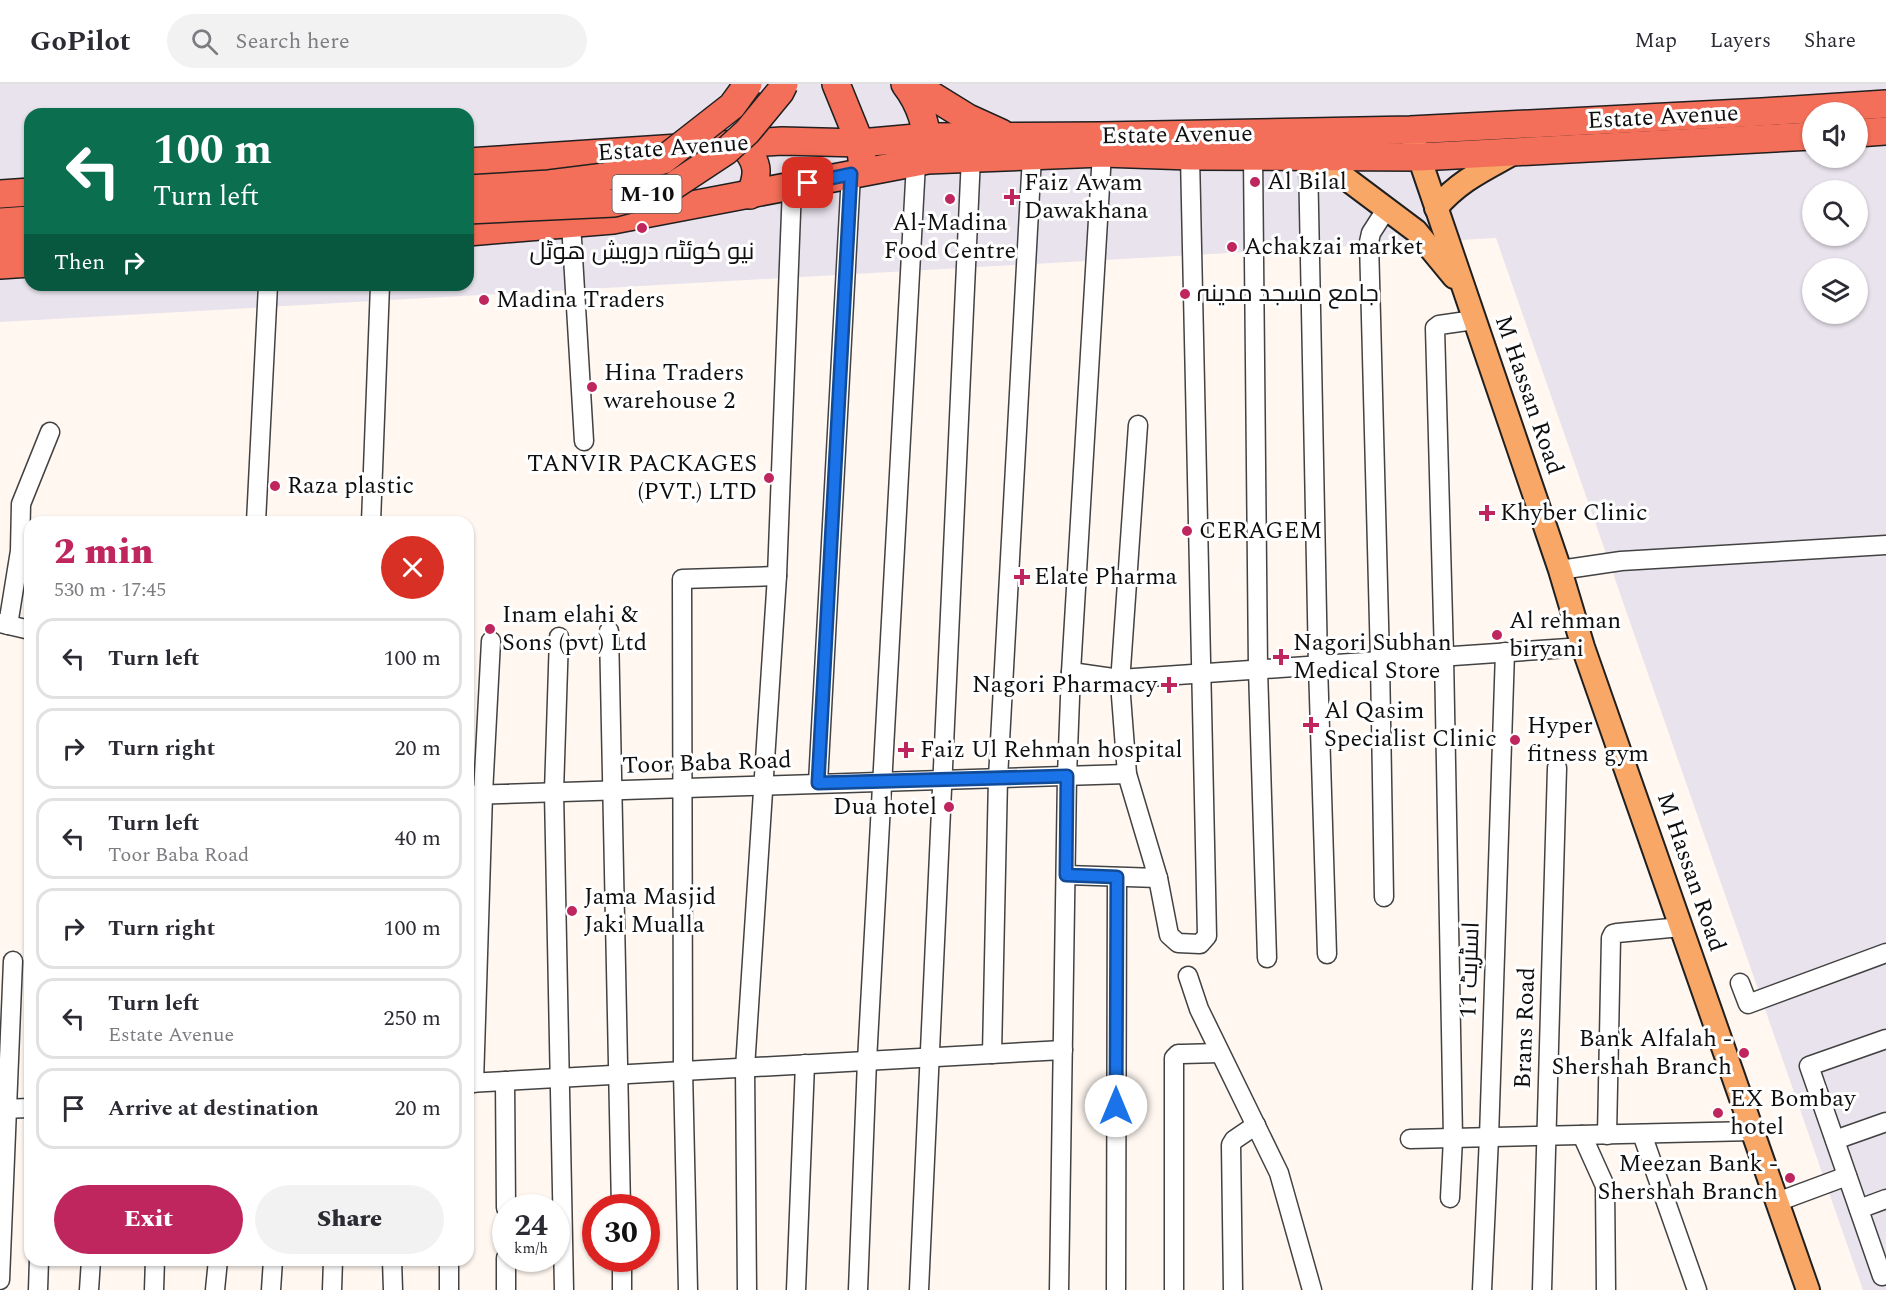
<!DOCTYPE html>
<html lang="en">
<head>
<meta charset="utf-8">
<style>
	body { margin:0; font-family:Spectral,Cairo,serif; background:#f2f2f3; color:#2b2b33; height:100vh; display:flex; flex-direction:column; font-size:22px; white-space:nowrap }
	* { box-sizing:border-box; margin:0 }
	p { font-size:20px; color:#7c7c81 }
	.icon { flex:none; width:33px; height:33px; fill:none; stroke:currentColor; stroke-width:2; stroke-linecap:round; stroke-linejoin:round }
	.map { position:relative; flex:1; overflow:hidden }
	.details { position:absolute; left:24px; top:432px; width:450px; height:750px; display:flex; flex-direction:column; background:#fff; border-radius:18px; box-shadow:0 2px 4px #0004 }
	.details>* { flex:none }
	.guide { position:absolute; left:24px; top:24px; width:450px; height:183px; border-radius:18px; box-shadow:0 2px 4px #0004; background:#0b6e4f; color:#fff; overflow:hidden }
	.fabs { position:absolute; left:1802px; top:18px; display:grid; gap:12px }
	.fabs a { display:grid; place-items:center; width:66px; height:66px; border-radius:50%; background:#fff; box-shadow:0 2px 4px #0004; font-size:30px }
	.speed { position:absolute; left:492px; top:1110px; display:flex; gap:12px; font-size:30px; font-weight:700; text-align:center }
	.speed>* { display:grid; place-content:center; width:78px; height:78px; border-radius:50%; background:#fff; box-shadow:0 2px 4px #0004; line-height:1 }
	.speed small { font-size:15px; font-weight:400 }
	.speed .limit { border:9px solid #d22; background:#fff; color:#111 }
	.pin { position:absolute; display:grid; place-items:center; width:51px; height:51px; color:#fff; margin:-26px; border-radius:12px; box-shadow:0 3px 9px #0006 }
	.me { position:absolute; width:66px; margin:-33px; rotate:0deg; stroke-linejoin:round; filter:drop-shadow(0 0 4px #0008) }
	.turn { display:flex; align-items:center; gap:21px; height:126px; padding:0 30px; font-size:27px }
	.turn .icon { width:78px; height:78px; stroke-width:2.5 }
	.turn b { display:block; font-size:42px; line-height:51px }
	.then { display:flex; align-items:center; height:57px; padding:0 30px; background:#0003; gap:12px; font-size:22px }
	.round { display:grid; place-items:center; flex:none; width:63px; height:63px; border-radius:32px; background:#f2f2f3 }
	.head { display:flex; align-items:center; justify-content:space-between; height:102px; padding:0 30px }
	h1 { font-size:36px; font-weight:800; line-height:45px; color:#c0265e }
	.action { display:flex; gap:12px; margin-top:auto; padding:12px 30px }
	.action a { flex:1; height:69px; border-radius:36px; background:#c0265e; color:#fff; font-size:24px; font-weight:800; line-height:69px; text-align:center }
	.action a+a { background:#f2f2f3; color:#2b2b33 }
	ul { padding:0; list-style:none }
	li { display:flex; align-items:center; gap:18px; height:81px; margin:0 12px 9px; padding:0 18px; border:3px solid #e1e1e2; border-radius:18px }
	li div { flex:1 }
	li b { display:block; font-size:22px }
	li em { font-style:normal }
	header { display:flex; align-items:center; gap:36px; box-sizing:border-box; height:84px; padding:0 30px; background:#fff; border-bottom:2px solid #e1e1e2 }
	header strong { font-size:28px }
	nav { display:flex; gap:33px; margin-inline-start:auto; font-size:21px }
	.search { width:420px; height:54px; background:#f2f2f3; display:flex; align-items:center; gap:15px; box-sizing:border-box; padding:0 21px; border-radius:33px; color:#7c7c81; font-size:22px }
	.map>svg:first-child { display:block }
	.industrial { fill:#e9e3ed; fill-rule:evenodd }
	.lines { fill:none; stroke-linecap:round; stroke-linejoin:round }
	.minor-casing { stroke:#424242; stroke-width:21 }
	.major-casing { stroke:#202020; stroke-width:26 }
	.highway-casing { stroke:#202020; stroke-width:30 }
	.minor { stroke:#fff; stroke-width:18 }
	.major { stroke:#f8a767; stroke-width:22 }
	.highway { stroke:#f46f59; stroke-width:27 }
	.highway-bridge-casing { stroke:#202020; stroke-width:30; stroke-linecap:butt }
	.highway-bridge { stroke:#f46f59; stroke-width:27 }
	.route-casing { stroke:#114b97; stroke-width:15 }
	.route { stroke:#1a73e8; stroke-width:10 }
	.poi-dot { fill:#c0265e; stroke:#fff; stroke-width:2 }
	.labels { text-anchor:middle; dominant-baseline:central; stroke-width:6; stroke-linejoin:round; paint-order:stroke }
	.shield { fill:#fff; stroke:#575757; stroke-width:1.5 }
	.shield-label { font-size:22px; font-weight:bold; fill:#0f0f0f }
	.street-label { font-size:24px; fill:#0f0f0f; stroke:#fff }
	.poi-label { font-size:24px; fill:#0f0f0f; stroke:#fff; text-anchor:start }
</style>
</head>
<body>
<header>
<strong>GoPilot</strong>
<div class="search"><svg class="icon" aria-label="search" viewBox="0 0 24 24"><circle cx="10" cy="10" r="6"/><path d="M15 15l6 6"/></svg>Search here</div>
<nav><a>Map</a><a>Layers</a><a>Share</a></nav>
</header>
<div class="map">
<svg width="1886" height="1206" viewBox="0 0 1886 1206">
	<rect width="100%" height="100%" fill="#fff7f0"/>
	<!-- industrial -->
	<path class="industrial" d="M0,0H1886V1206H1863L1496,154L0,238ZM1812,28H1857V74H1812ZM30,30H468V201H30ZM1812,106H1857V152H1812ZM1812,184H1857V230H1812Z"/>
	<g class="lines">
		<!-- minor casing -->
		<g class="minor-casing">
			<g id="minor">
				<path d="M1253,72L1258,585L1267,874"/>
				<path d="M1308,74L1318,581L1327,870"/>
				<path d="M571,139L584,357"/>
				<path d="M1138,341L1120,599L1127,690L1158,794L1169,851L1178,859L1200,860L1207,852L1190,72"/>
				<path d="M256,438L268,201"/>
				<path d="M371,438L380,201"/>
				<path d="M1560,486L1621,477L1886,461"/>
				<path d="M0,539L30,546"/>
				<path d="M8,541L20,467L21,420L50,348"/>
				<path d="M609,547L621,1124"/>
				<path d="M559,553L554,708L564,1206"/>
				<path d="M1071,588L1120,595L1583,563"/>
				<path d="M818,699L851,90"/>
				<path d="M468,711L1127,690"/>
				<path d="M1066,791L1158,794"/>
				<path d="M1384,813L1380,577L1369,158L1371,149L1387,124"/>
				<path d="M1188,892L1199,925L1279,1089L1312,1206"/>
				<path d="M1740,899L1748,920L1886,869"/>
				<path d="M1886,955L1809,982L1882,1192L1886,1191"/>
				<path d="M992,970L998,694L1032,72"/>
				<path d="M505,997L506,1124"/>
				<path d="M468,999L1063,966"/>
				<path d="M474,999L483,710L491,557"/>
				<path d="M0,1025L30,1024"/>
				<path d="M1642,1050L1697,1206"/>
				<path d="M1582,1051L1605,1102L1606,1206"/>
				<path d="M1607,1051L1611,854L1613,850L1617,849L1681,843"/>
				<path d="M1410,1055L1753,1047"/>
				<path d="M1835,1056L1886,1038"/>
				<path d="M1450,1114L1453,1054L1444,572L1435,244L1439,241L1474,236"/>
				<path d="M1777,1118L1847,1092"/>
				<path d="M1859,1125L1886,1115"/>
				<path d="M506,1174V1206"/>
				<path d="M622,1174V1206"/>
				<path d="M392,1176L393,1206"/>
				<path d="M449,1176V1206"/>
				<path d="M0,1196L13,877"/>
				<path d="M38,1206L39,1176"/>
				<path d="M89,1206L91,1176"/>
				<path d="M154,1206L155,1176"/>
				<path d="M215,1206L218,1176"/>
				<path d="M271,1206L273,1176"/>
				<path d="M332,1206L333,1176"/>
				<path d="M688,1206L683,987L682,495L777,492"/>
				<path d="M747,1206L745,984L777,492L792,103"/>
				<path d="M796,1206L805,980"/>
				<path d="M858,1206L867,977L916,79"/>
				<path d="M919,1206L971,73"/>
				<path d="M1059,1206L1067,692L1071,588L1102,69"/>
				<path d="M1116,1206L1117,793"/>
				<path d="M1174,1206V974L1178,970H1182L1220,969"/>
				<path d="M1233,1206L1231,1061L1234,1056L1256,1041"/>
				<path d="M1482,1206L1489,1053L1505,568"/>
				<path d="M1542,1206L1557,684"/>
			</g>
		</g>
		<!-- major casing -->
		<g class="major-casing">
			<g id="major">
				<path d="M1414,58L1560,486L1583,563L1808,1206"/>
				<path d="M1308,74L1336,87L1416,147L1454,193"/>
				<path d="M1436,124C1460,96 1484,86 1516,68"/>
			</g>
		</g>
		<!-- highway casing -->
		<g class="highway-casing">
			<g id="highway">
				<path d="M836,0L860,59L862,75"/>
				<path d="M905,0C922,22 927,43 928,71"/>
				<path d="M913,0L968,34L1001,49"/>
				<path d="M1857,49L1886,47"/>
				<path d="M742,60C758,77 760,89 750,111"/>
				<path d="M468,78L782,57L860,59L927,53L1101,52L1410,46L1762,28L1886,20"/>
				<path d="M0,110L30,108"/>
				<path d="M0,138L30,136"/>
				<path d="M468,148L613,136L928,76L1102,69L1190,72L1419,73L1812,52"/>
				<path d="M0,159L30,157"/>
				<path d="M0,181L30,179"/>
			</g>
		</g>
		<!-- minor -->
		<use href="#minor" class="minor"/>
		<!-- major -->
		<use href="#major" class="major"/>
		<!-- highway -->
		<use href="#highway" class="highway"/>
		<!-- highway-bridge casing -->
		<g class="highway-bridge-casing">
			<g id="highway-bridge">
				<path d="M468,105L549,100L605,93L663,76L732,22L748,0"/>
				<path d="M468,126L614,119L670,104L726,67L747,48L780,8L784,0"/>
			</g>
		</g>
		<!-- highway-bridge -->
		<use href="#highway-bridge" class="highway-bridge"/>
	</g>
	<g class="lines">
		<!-- route casing -->
		<g class="route-casing">
			<path id="route" d="M808,99L851,90L818,699L1067,692L1066,791L1117,793L1116,1022"/>
		</g>
		<!-- route -->
		<use href="#route" class="route"/>
	</g>
	<!-- markers -->
	<g class="poi-dot">
		<circle cx="1255" cy="98" r="6"/>
		<path d="M1009 104h6v6h6v6h-6v6h-6v-6h-6v-6h6z"/>
		<circle cx="950" cy="115" r="6"/>
		<circle cx="642" cy="144" r="6"/>
		<circle cx="1232" cy="163" r="6"/>
		<circle cx="1185" cy="210" r="6"/>
		<circle cx="484" cy="216" r="6"/>
		<circle cx="592" cy="303" r="6"/>
		<circle cx="769" cy="394" r="6"/>
		<circle cx="275" cy="402" r="6"/>
		<path d="M1484 420h6v6h6v6h-6v6h-6v-6h-6v-6h6z"/>
		<circle cx="1187" cy="447" r="6"/>
		<path d="M1019 484h6v6h6v6h-6v6h-6v-6h-6v-6h6z"/>
		<circle cx="490" cy="545" r="6"/>
		<circle cx="1497" cy="551" r="6"/>
		<path d="M1278 564h6v6h6v6h-6v6h-6v-6h-6v-6h6z"/>
		<path d="M1166 592h6v6h6v6h-6v6h-6v-6h-6v-6h6z"/>
		<path d="M1308 632h6v6h6v6h-6v6h-6v-6h-6v-6h6z"/>
		<circle cx="1515" cy="656" r="6"/>
		<path d="M903 657h6v6h6v6h-6v6h-6v-6h-6v-6h6z"/>
		<circle cx="949" cy="723" r="6"/>
		<circle cx="572" cy="827" r="6"/>
		<circle cx="1744" cy="969" r="6"/>
		<circle cx="1718" cy="1029" r="6"/>
		<circle cx="1790" cy="1094" r="6"/>
	</g>
	<g class="labels">
		<!-- shield labels -->
		<rect class="shield" x="612.5" y="91" width="69" height="38" rx="4.5"/>
		<g class="shield-label">
			<text x="647" y="110">M-10</text>
		</g>
		<!-- street labels -->
		<g class="street-label">
			<text transform="translate(1663 33) rotate(-3)">Estate Avenue</text>
			<text transform="translate(1177 51) rotate(-1)">Estate Avenue</text>
			<text transform="translate(673 64) rotate(-4)">Estate Avenue</text>
			<text transform="translate(1529 311) rotate(71)">M Hassan Road</text>
			<text transform="translate(707 679) rotate(-2)">Toor Baba Road</text>
			<text transform="translate(1691 788) rotate(71)">M Hassan Road</text>
			<text transform="translate(1470 886) rotate(-88)">اسٹریٹ 11</text>
			<text transform="translate(1525 944) rotate(-88)">Brans Road</text>
		</g>
		<!-- poi labels -->
		<g class="poi-label">
			<text x="1267" y="98">Al Bilal</text>
			<text x="1024" y="99">Faiz Awam<tspan x="1024" dy="28">Dawakhana</tspan></text>
			<text x="950" y="139" text-anchor="middle">Al-Madina<tspan x="950" dy="28">Food Centre</tspan></text>
			<text x="1244" y="163">Achakzai market</text>
			<text x="642" y="168" text-anchor="middle">نیو کوئٹہ درویش ھوٹل</text>
			<text x="1197" y="210">جامع مسجد مدینہ</text>
			<text x="496" y="216">Madina Traders</text>
			<text x="604" y="289">Hina Traders<tspan x="604" dy="28">warehouse 2</tspan></text>
			<text x="757" y="380" text-anchor="end">TANVIR PACKAGES<tspan x="757" dy="28">(PVT.) LTD</tspan></text>
			<text x="287" y="402">Raza plastic</text>
			<text x="1500" y="429">Khyber Clinic</text>
			<text x="1199" y="447">CERAGEM</text>
			<text x="1034" y="493">Elate Pharma</text>
			<text x="502" y="531">Inam elahi &amp;<tspan x="502" dy="28">Sons (pvt) Ltd</tspan></text>
			<text x="1509" y="537">Al rehman<tspan x="1509" dy="28">biryani</tspan></text>
			<text x="1293" y="559">Nagori Subhan<tspan x="1293" dy="28">Medical Store</tspan></text>
			<text x="1157" y="601" text-anchor="end">Nagori Pharmacy</text>
			<text x="1324" y="627">Al Qasim<tspan x="1324" dy="28">Specialist Clinic</tspan></text>
			<text x="1527" y="642">Hyper<tspan x="1527" dy="28">fitness gym</tspan></text>
			<text x="920" y="666">Faiz Ul Rehman hospital</text>
			<text x="937" y="723" text-anchor="end">Dua hotel</text>
			<text x="584" y="813">Jama Masjid<tspan x="584" dy="28">Jaki Mualla</tspan></text>
			<text x="1732" y="955" text-anchor="end">Bank Alfalah -<tspan x="1732" dy="28">Shershah Branch</tspan></text>
			<text x="1730" y="1015">EX Bombay<tspan x="1730" dy="28">hotel</tspan></text>
			<text x="1778" y="1080" text-anchor="end">Meezan Bank -<tspan x="1778" dy="28">Shershah Branch</tspan></text>
		</g>
	</g>
</svg>
<div class="fabs">
<a><svg class="icon" aria-label="sound" viewBox="0 0 24 24"><path d="M4 9h4l5-4v14l-5-4H4zM17 9q2 3 0 6"/></svg></a>
<a><svg class="icon" aria-label="search" viewBox="0 0 24 24"><circle cx="10" cy="10" r="6"/><path d="M15 15l6 6"/></svg></a>
<a><svg class="icon" aria-label="layers" viewBox="0 0 24 24"><path d="M12 4l9 5-9 5-9-5zM3 14l9 5 9-5"/></svg></a>
</div>
<div class="speed"><div>24<small>km/h</small></div><div class="limit">30</div></div>
<div class="pin" style="left:808px;top:99px;background:#d93025"><svg class="icon" aria-label="arrive" viewBox="0 0 24 24"><path d="M6 21V4h12l-3 4 3 4H6"/></svg></div>
<svg class="me" style="left:1116px;top:1022px" viewBox="-20 -20 40 40"><circle r="19" fill="#fff"/><path d="M0-13L10 11 0 6-10 11z" fill="#1a73e8"/></svg>
<div class="guide">
<div class="turn"><svg class="icon" aria-label="left" viewBox="0 0 24 24"><path d="M17 20v-9H6M10 6l-5 5 5 5"/></svg><div><b>100 m</b>Turn left</div></div>
<div class="then">Then<svg class="icon" aria-label="right" viewBox="0 0 24 24"><path d="M7 20v-9h11M14 6l5 5-5 5"/></svg></div>
</div>
<section class="details">
<div class="head"><div><h1>2 min</h1><p>530 m · 17:45</p></div><a class="round" style="background:#d93025;color:#fff"><svg class="icon" aria-label="close" viewBox="0 0 24 24"><path d="M6 6l12 12M18 6L6 18"/></svg></a></div>
<ul>
<li><svg class="icon" aria-label="left" viewBox="0 0 24 24"><path d="M17 20v-9H6M10 6l-5 5 5 5"/></svg><div><b>Turn left</b></div><em>100 m</em></li>
<li><svg class="icon" aria-label="right" viewBox="0 0 24 24"><path d="M7 20v-9h11M14 6l5 5-5 5"/></svg><div><b>Turn right</b></div><em>20 m</em></li>
<li><svg class="icon" aria-label="left" viewBox="0 0 24 24"><path d="M17 20v-9H6M10 6l-5 5 5 5"/></svg><div><b>Turn left</b><p>Toor Baba Road</p></div><em>40 m</em></li>
<li><svg class="icon" aria-label="right" viewBox="0 0 24 24"><path d="M7 20v-9h11M14 6l5 5-5 5"/></svg><div><b>Turn right</b></div><em>100 m</em></li>
<li><svg class="icon" aria-label="left" viewBox="0 0 24 24"><path d="M17 20v-9H6M10 6l-5 5 5 5"/></svg><div><b>Turn left</b><p>Estate Avenue</p></div><em>250 m</em></li>
<li><svg class="icon" aria-label="arrive" viewBox="0 0 24 24"><path d="M6 21V4h12l-3 4 3 4H6"/></svg><div><b>Arrive at destination</b></div><em>20 m</em></li>
</ul>
<div class="action"><a>Exit</a><a>Share</a></div>
</section>
</div>
</body>
</html>
